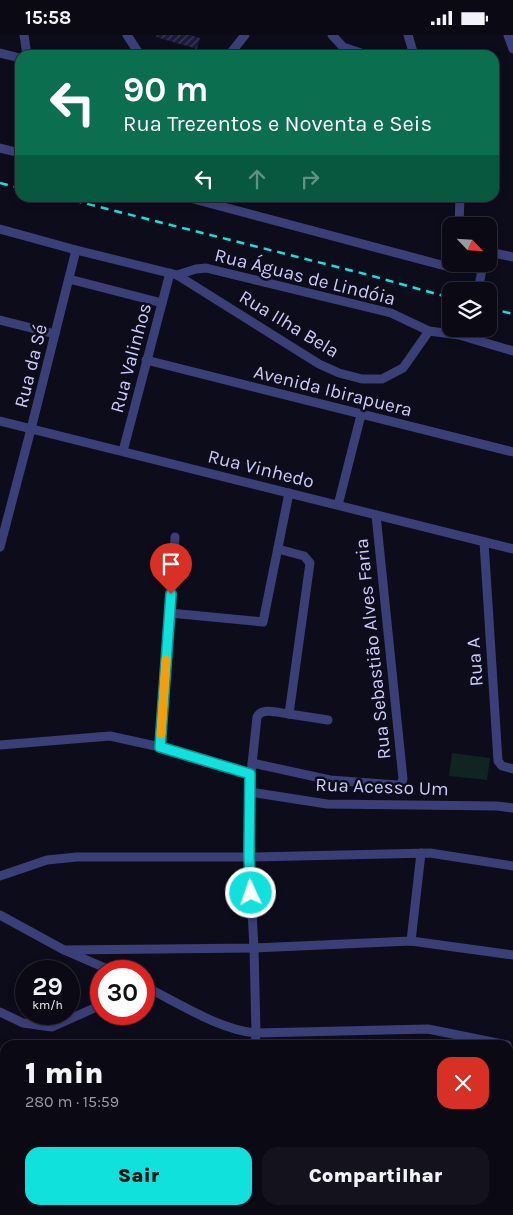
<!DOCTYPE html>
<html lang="pt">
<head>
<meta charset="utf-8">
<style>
	body { margin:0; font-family:Karla,sans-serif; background:#13121d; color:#f1f3f6; height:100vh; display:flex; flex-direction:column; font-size:19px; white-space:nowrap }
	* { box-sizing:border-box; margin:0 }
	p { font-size:16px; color:#999aa0 }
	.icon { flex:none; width:28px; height:28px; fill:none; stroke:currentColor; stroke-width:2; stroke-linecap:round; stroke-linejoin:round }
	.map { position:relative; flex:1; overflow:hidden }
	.sheet { position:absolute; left:0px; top:1005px; width:514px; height:175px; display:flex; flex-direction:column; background:#0a0914; border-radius:15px 15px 0 0; box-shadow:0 2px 8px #0003,0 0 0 1px #2a2a34 }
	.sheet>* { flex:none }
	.top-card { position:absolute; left:15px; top:15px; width:484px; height:152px; border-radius:15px; box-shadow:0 2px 8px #0003,0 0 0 1px #2a2a34; background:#0b6e4f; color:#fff; overflow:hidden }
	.needle { width:32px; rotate:115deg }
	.fabs { position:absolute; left:442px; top:182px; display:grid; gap:10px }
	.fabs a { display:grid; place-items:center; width:55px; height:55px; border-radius:10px; background:#0a0914; box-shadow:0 2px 8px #0003,0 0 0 1px #2a2a34; font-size:25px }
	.speed { position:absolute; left:15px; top:925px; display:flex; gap:10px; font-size:25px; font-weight:700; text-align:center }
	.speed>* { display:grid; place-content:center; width:65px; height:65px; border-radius:50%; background:#0a0914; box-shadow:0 2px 8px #0003,0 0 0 1px #2a2a34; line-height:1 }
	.speed small { font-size:12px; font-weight:400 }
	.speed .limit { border:8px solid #d22; background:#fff; color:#111 }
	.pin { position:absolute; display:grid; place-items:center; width:42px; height:42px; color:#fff; margin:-51px -21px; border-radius:50% 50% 50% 0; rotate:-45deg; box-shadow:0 0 5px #0007 }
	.pin .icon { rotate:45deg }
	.me { position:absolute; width:55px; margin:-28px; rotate:357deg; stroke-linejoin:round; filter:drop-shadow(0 0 4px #0008) }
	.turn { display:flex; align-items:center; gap:18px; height:105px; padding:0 25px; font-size:22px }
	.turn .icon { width:65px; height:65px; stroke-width:2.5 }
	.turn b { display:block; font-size:35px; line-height:42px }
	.lanes { display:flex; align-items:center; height:48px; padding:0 25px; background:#0003; justify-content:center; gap:25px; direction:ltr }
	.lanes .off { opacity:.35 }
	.round { display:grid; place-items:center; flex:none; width:52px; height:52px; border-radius:15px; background:#13121d }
	.headline { display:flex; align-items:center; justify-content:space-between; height:85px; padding:0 25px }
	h1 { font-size:30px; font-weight:800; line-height:38px }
	.button { display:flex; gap:10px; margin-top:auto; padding:10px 25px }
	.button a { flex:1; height:58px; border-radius:15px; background:#11e1dd; color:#111; font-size:20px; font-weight:800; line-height:58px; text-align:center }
	.button a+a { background:#13121d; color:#f1f3f6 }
	.status { display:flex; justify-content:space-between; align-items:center; height:35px; padding:0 25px; background:#0a0914; direction:ltr }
	.status svg { height:14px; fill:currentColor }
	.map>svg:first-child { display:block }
	.pitch { fill:#102421 }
	.building { fill:url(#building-hatch) }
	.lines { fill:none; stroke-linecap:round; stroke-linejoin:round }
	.street { stroke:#3b3f77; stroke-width:9 }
	.secondary { stroke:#6875f4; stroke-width:10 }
	.rail { stroke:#11e1dd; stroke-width:2.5; stroke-dasharray:8 6; stroke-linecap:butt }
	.route-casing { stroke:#0b9290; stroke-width:12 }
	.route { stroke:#11e1dd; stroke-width:9 }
	.slow { stroke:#f59e0b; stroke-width:9 }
	.labels { text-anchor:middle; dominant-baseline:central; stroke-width:5; stroke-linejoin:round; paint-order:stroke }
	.street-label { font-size:19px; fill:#cacafb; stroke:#0d0c1b }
</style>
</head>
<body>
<div class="status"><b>15:58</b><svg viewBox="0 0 49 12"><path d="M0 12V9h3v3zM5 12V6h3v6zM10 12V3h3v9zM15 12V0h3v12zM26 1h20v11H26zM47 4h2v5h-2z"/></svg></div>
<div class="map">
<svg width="513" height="1180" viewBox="0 0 513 1180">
	<defs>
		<pattern id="building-hatch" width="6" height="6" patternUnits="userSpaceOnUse" patternTransform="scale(1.25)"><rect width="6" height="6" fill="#1c1a3a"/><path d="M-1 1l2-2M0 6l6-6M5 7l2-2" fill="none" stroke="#3c3a57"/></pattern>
	</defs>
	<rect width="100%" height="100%" fill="#0d0c1b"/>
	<!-- pitch -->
	<path class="pitch" d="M452,718L490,723L487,745L449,741Z"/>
	<!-- building -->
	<path class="building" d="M157,0H190L200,3L197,14L156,2Z"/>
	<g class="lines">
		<!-- street -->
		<g class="street">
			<path d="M24,0L27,20"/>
			<path d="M127,0L140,20"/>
			<path d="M332,0L343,12L367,20"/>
			<path d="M408,0L414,20"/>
			<path d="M508,0L513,14"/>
			<path d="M0,18L20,23"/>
			<path d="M229,20L245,0"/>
			<path d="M0,113L20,118"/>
			<path d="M186,162L449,232L455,229"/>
			<path d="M459,191L460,162"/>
			<path d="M0,194L76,215L177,240L196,234L206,233L391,278L429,296L459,300L513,316"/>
			<path d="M489,217L513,222"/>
			<path d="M177,240L319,329L339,338L362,344H382L403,333L429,296"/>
			<path d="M69,244L162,268"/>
			<path d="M478,256L483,229"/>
			<path d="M0,285L55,299"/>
			<path d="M146,325L513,417"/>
			<path d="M0,386L513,514"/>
			<path d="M123,416L170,238"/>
			<path d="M338,470L361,380"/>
			<path d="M484,507L498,726L502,731L513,734"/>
			<path d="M0,512L31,394L76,215"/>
			<path d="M170,578L263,587L289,458"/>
			<path d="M289,679L328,685"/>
			<path d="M0,710L110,701L160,712L251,739"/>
			<path d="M160,712L175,502"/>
			<path d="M252,728L330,745L397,750L401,749L403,744L376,480"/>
			<path d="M250,757L327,769L497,771L513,773"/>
			<path d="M0,841L47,825L77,822H249L430,818L513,831"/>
			<path d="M0,880L64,915L112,936"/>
			<path d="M411,906L421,818"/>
			<path d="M64,915L254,913L411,906L513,920"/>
			<path d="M144,951C177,967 219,995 256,998L428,994L507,1010"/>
			<path d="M0,977L23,988L52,992L101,970"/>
			<path d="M255,1010L256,998L254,913L249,822L251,739L257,682C262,672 279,678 289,679L310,528L304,521L278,514"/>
			<path d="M509,1120H513"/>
			<path d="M182,1175L185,1180"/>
			<path d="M290,1175L293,1180"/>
			<path d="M130,1180L144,1175"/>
			<path d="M467,1180L468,1175"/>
		</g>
		<!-- secondary -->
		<g class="secondary">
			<path d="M0,1096L5,1098"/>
			<path d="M394,1175L396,1180"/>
			<path d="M410,1175L412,1180"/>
		</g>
		<!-- rail -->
		<g class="rail">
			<path d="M0,148L20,153"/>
			<path d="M60,162L365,239L451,263"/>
			<path d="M489,273L513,279"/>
		</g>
	</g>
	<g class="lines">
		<!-- route casing -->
		<g class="route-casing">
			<path id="route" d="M171,559L160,712L250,739L249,822L251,858"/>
		</g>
		<!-- route -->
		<use href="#route" class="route"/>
		<!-- slow -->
		<path class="slow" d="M161,699L166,625"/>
	</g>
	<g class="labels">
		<!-- street labels -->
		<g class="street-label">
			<text transform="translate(305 242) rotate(14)">Rua Águas de Lindóia</text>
			<text transform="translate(289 289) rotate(31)">Rua Ilha Bela</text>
			<text transform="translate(131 323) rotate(-75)">Rua Valinhos</text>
			<text transform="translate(31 331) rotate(-76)">Rua da Sé</text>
			<text transform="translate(333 356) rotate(14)">Avenida Ibirapuera</text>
			<text transform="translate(261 434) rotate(14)">Rua Vinhedo</text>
			<text transform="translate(373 614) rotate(-96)">Rua Sebastião Alves Faria</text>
			<text transform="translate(475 627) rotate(-94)">Rua A</text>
			<text transform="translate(382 752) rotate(2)">Rua Acesso Um</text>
		</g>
	</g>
</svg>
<div class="fabs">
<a><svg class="needle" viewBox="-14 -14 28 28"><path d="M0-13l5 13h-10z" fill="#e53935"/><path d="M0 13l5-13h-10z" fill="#999aa0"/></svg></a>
<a><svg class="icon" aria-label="layers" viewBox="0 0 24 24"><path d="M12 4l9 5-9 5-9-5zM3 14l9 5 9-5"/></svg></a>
</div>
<div class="speed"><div>29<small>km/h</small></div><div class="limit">30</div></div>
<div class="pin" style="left:171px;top:559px;background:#d93025"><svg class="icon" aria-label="arrive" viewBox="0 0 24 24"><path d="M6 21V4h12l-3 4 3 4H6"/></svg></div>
<svg class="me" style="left:251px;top:858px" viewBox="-20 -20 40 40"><circle r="17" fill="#11e1dd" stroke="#fff" stroke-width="3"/><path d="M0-11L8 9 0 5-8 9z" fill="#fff"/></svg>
<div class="top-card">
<div class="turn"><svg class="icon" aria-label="left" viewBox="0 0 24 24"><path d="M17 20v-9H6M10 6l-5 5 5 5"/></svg><div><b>90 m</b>Rua Trezentos e Noventa e Seis</div></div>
<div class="lanes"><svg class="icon" aria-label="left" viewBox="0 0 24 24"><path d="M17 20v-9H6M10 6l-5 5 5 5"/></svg><svg class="icon off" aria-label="ahead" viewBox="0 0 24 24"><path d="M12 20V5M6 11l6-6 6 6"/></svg><svg class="icon off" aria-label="right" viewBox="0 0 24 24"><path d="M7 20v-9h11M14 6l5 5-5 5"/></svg></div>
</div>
<section class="sheet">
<div class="headline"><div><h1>1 min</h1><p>280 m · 15:59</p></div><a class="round" style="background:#d93025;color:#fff"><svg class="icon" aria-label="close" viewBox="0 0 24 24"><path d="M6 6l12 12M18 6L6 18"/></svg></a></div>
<div class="button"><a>Sair</a><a>Compartilhar</a></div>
</section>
</div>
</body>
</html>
